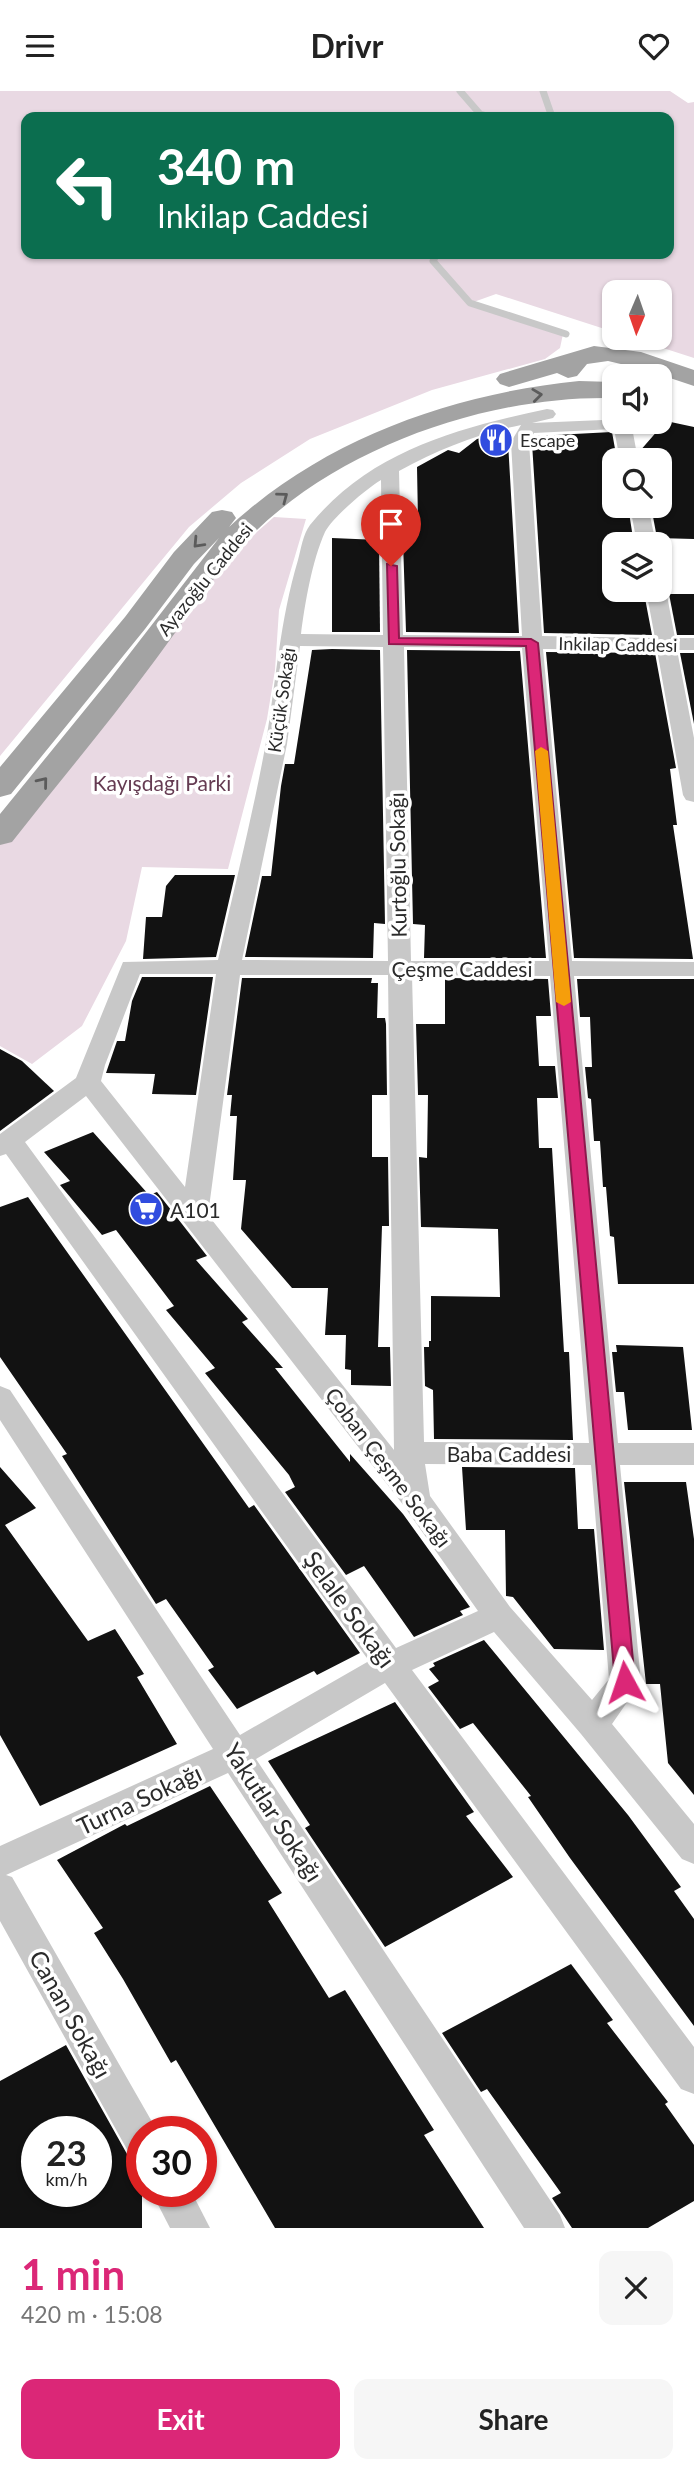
<!DOCTYPE html>
<html lang="en">
<head>
<meta charset="utf-8">
<style>
	body { margin:0; font-family:Lato,sans-serif; background:#f6f6f6; color:#222; height:100vh; display:flex; flex-direction:column; font-size:26px; white-space:nowrap }
	* { box-sizing:border-box; margin:0 }
	p { font-size:23px; color:#767676 }
	.icon { flex:none; width:38px; height:38px; fill:none; stroke:currentColor; stroke-width:2; stroke-linecap:round; stroke-linejoin:round }
	.map { position:relative; height:2137px; overflow:hidden }
	.side { display:flex; flex-direction:column; background:#fff; flex:1 }
	.side>* { flex:none }
	.hud { position:absolute; left:21px; top:21px; width:653px; height:147px; border-radius:14px; box-shadow:0 2px 5px #0004; background:#0b6e4f; color:#fff; overflow:hidden }
	.needle { width:46px; rotate:182deg }
	.controls { position:absolute; left:602px; top:189px; display:grid; gap:14px }
	.controls a { display:grid; place-items:center; width:70px; height:70px; border-radius:14px; background:#fff; box-shadow:0 2px 5px #0004; font-size:35px }
	.speed { position:absolute; left:21px; top:2025px; display:flex; gap:14px; font-size:35px; font-weight:700; text-align:center }
	.speed>* { display:grid; place-content:center; width:91px; height:91px; border-radius:50%; background:#fff; box-shadow:0 2px 5px #0004; line-height:1 }
	.speed small { font-size:18px; font-weight:400 }
	.speed .limit { border:10px solid #d22; background:#fff; color:#111 }
	.pin { position:absolute; display:grid; place-items:center; width:60px; height:60px; color:#fff; margin:-72px -30px; border-radius:50% 50% 50% 0; rotate:-45deg; box-shadow:0 0 7px #0007 }
	.pin .icon { rotate:45deg }
	.me { position:absolute; width:77px; margin:-38px; rotate:355deg; stroke-linejoin:round; filter:drop-shadow(0 0 5px #0008) }
	.turn { display:flex; align-items:center; gap:24px; height:147px; padding:0 21px; font-size:32px }
	.turn .icon { width:91px; height:91px; stroke-width:2.5 }
	.turn b { display:block; font-size:49px; line-height:60px }
	.round { display:grid; place-items:center; flex:none; width:74px; height:74px; border-radius:14px; background:#f6f6f6 }
	.head { display:flex; align-items:center; justify-content:space-between; height:119px; padding:0 21px }
	h1 { font-size:42px; font-weight:700; line-height:52px; color:#db2777 }
	.primary-button { display:flex; gap:14px; margin-top:auto; padding:14px 21px }
	.primary-button a { flex:1; height:80px; border-radius:14px; background:#db2777; color:#fff; font-size:28px; font-weight:700; line-height:80px; text-align:center }
	.primary-button a+a { background:#f6f6f6; color:#222 }
	header { display:flex; justify-content:space-between; align-items:center; height:91px; padding:0 21px; background:#fff; font-size:32px; font-weight:700 }
	.map>svg:first-child { display:block }
	.green { fill:#e9d9e3; fill-rule:evenodd }
	.building { fill:#121212; fill-rule:evenodd }
	.lines { fill:none; stroke-linecap:round; stroke-linejoin:round }
	.service { stroke:#c8c8c8; stroke-width:7 }
	.minor { fill:#c8c8c8; fill-rule:evenodd }
	.primary { fill:#a3a3a3; fill-rule:evenodd }
	.oneway { stroke:#5b5b5b }
	.route { fill:#db2777; stroke:#8e194d; stroke-width:2 }
	.slow { fill:#f59e0b }
	.labels { text-anchor:middle; dominant-baseline:central; stroke-width:7; stroke-linejoin:round; paint-order:stroke }
	.far-poi-label { font-size:18px; fill:#2b2b2b; stroke:#fff; text-anchor:start }
	.far-street-label { font-size:18px; fill:#2b2b2b; stroke:#fff }
	.park-label { font-size:21px; fill:#653b52; stroke:#fff }
	.street-label { font-size:21px; fill:#2b2b2b; stroke:#fff }
	.poi-label { font-size:21px; fill:#2b2b2b; stroke:#fff; text-anchor:start }
	.near-street-label { font-size:24px; fill:#2b2b2b; stroke:#fff }
</style>
</head>
<body>
<header><svg class="icon" aria-label="menu" viewBox="0 0 24 24"><path d="M4 6h16M4 12h16M4 18h16"/></svg>Drivr<svg class="icon" aria-label="heart" viewBox="0 0 24 24"><path d="M12 20l-8-8c-3-5 5-10 8-4 3-6 11-1 8 4z"/></svg></header>
<div class="map">
<svg width="694" height="2137" viewBox="0 0 694 2137">
	<rect width="100%" height="100%" fill="#fff"/>
	<!-- green -->
	<g class="green">
		<path d="M0,0H670L688,12L694,11V267L632,247H660V201H614V241L496,203L468,213L563,243L560,257L545,268L432,299L310,348L241,392L189,436L0,665ZM26,26H668V163H26Z"/>
		<path d="M274,426L306,428L279,519L275,579L267,628L228,778L142,776L126,850L82,935L32,973L0,955V752L232,463Z"/>
	</g>
	<!-- building -->
	<g class="building">
		<path d="M666,330L694,336V448L657,447L651,415H660V369H640L639,361Z"/>
		<path d="M612,341L617,369H614V415H628L633,447H614V502H644L652,544L544,542L532,352L536,345Z"/>
		<path d="M492,344H512L508,351L519,542L406,541L403,450L410,451L418,429L417,376L448,359L459,362L477,348Z"/>
		<path d="M332,447L379,449L380,541H332Z"/>
		<path d="M669,503H694V544H677Z"/>
		<path d="M332,558L380,559L385,833L374,832L373,867L245,866L262,785H271L281,695L285,673H294L312,559Z"/>
		<path d="M407,559L520,560L546,867H424L425,834L413,833Z"/>
		<path d="M546,561L655,562L676,677L670,678L677,734H673L693,868L574,867Z"/>
		<path d="M680,562H694V633Z"/>
		<path d="M175,784H235L216,866L143,868L146,826H162L166,795Z"/>
		<path d="M142,886H213L196,1004L152,1003L155,983L106,982L117,950H125L132,910Z"/>
		<path d="M242,887H372L371,892H378L377,927H385L386,933L387,1004H372V1066H388L389,1135H382L378,1256H390L391,1295L351,1294V1279L345,1278L346,1244H325L328,1197H292L241,1138L246,1089H233L237,1025H230L232,1004H227Z"/>
		<path d="M445,887L548,888L551,925H536L539,975H555L558,1007H537L539,1057H552L564,1261H569L573,1349L434,1348L433,1299L425,1295L424,1256H429V1250H431V1205L500,1206L498,1138L421,1136L419,1066L427,1067L428,1004H418L416,933H445Z"/>
		<path d="M577,888H694V1193H618L614,1146L610,1145L606,1096H603L600,1050H594L591,1008L588,1007L585,976H592L590,926H580Z"/>
		<path d="M0,958L22,970L54,1000L0,1040Z"/>
		<path d="M93,1041L149,1104L157,1101L207,1165L196,1169L248,1228L242,1231L283,1277H275L350,1371V1363L403,1423L470,1516L460,1520L463,1524L414,1546L364,1475L346,1484L285,1401L295,1396L289,1384L205,1282L215,1277L166,1219L174,1215L116,1139L102,1144L60,1094L70,1090L44,1061Z"/>
		<path d="M28,1106L249,1417L254,1414L360,1562L317,1584L314,1580L237,1618L208,1579L214,1576L166,1508L156,1513L62,1365L67,1363L0,1266V1116Z"/>
		<path d="M616,1254L683,1256L692,1339H628L624,1301H616L612,1261H617Z"/>
		<path d="M0,1376L36,1417L5,1434L88,1550L115,1538L144,1583L137,1586L177,1653L40,1715L0,1644Z"/>
		<path d="M462,1376L575,1377L578,1438H594L604,1559L554,1558L513,1506L506,1505L505,1439H466Z"/>
		<path d="M624,1391H686L694,1448V1704L668,1672L660,1593H646Z"/>
		<path d="M484,1549L628,1724L681,1796L674,1800L694,1828V1935L570,1767L528,1706L531,1705L473,1632L460,1638L428,1596L439,1590L429,1578L435,1575L433,1572Z"/>
		<path d="M395,1611L474,1721L466,1725L513,1786L385,1856L305,1737L310,1734L268,1670Z"/>
		<path d="M210,1695L282,1802L268,1810L329,1907L345,1899L434,2039L424,2044L484,2137H275L176,1969L171,1972L123,1888L94,1842L103,1837L57,1769L125,1733L127,1735Z"/>
		<path d="M571,1873L613,1929L607,1932L668,2011L665,2013L694,2054V2110L648,2137H572L552,2107L561,2102L487,1998L481,2001L442,1942Z"/>
		<path d="M66,1954L127,2063L142,2069V2137H0V1990ZM37,2040H96V2100H37Z"/>
	</g>
	<g class="lines">
		<!-- service -->
		<g class="service">
			<path d="M460,0L480,23L490,26"/>
			<path d="M543,0L552,26"/>
			<path d="M437,163L433,170L470,212L566,243"/>
		</g>
		<!-- minor -->
		<g class="minor">
			<path d="M547,318L553,319L556,323L553,327L532,332L603,329L608,319L614,318V331H631L638,369H620L614,338L534,342L529,351L542,545L655,547L646,499H660V494L666,499L675,547H694V559H677L694,647V711L686,709L683,704L657,559L543,558L572,870L694,871V885H574L618,1352H694V1374H620L641,1591L612,1633L694,1733V1773L682,1768L581,1643L494,1541L412,1579L694,1956V2003L681,1998L385,1592L256,1668L560,2124L565,2137H524L228,1682L6,1784L12,1786L155,2036L157,2040H142V2067L129,2062L0,1830V1755L213,1658L0,1329V1295L10,1299L240,1644L369,1570L6,1063L0,1065V1043L76,987L123,871L218,869C234,797 253,724 266,651C276,590 280,529 298,469C301,458 303,443 310,434C370,360 458,337 547,318ZM521,334L511,351L522,545L403,544L399,380C439,358 477,343 521,334ZM381,389L383,544L301,543C305,512 312,470 325,441C333,426 366,398 381,389ZM300,555L383,556L388,870L242,869L287,653ZM404,556L522,557L549,870H411ZM140,883H216L185,1096L101,990L105,974ZM240,884H388L394,1359L208,1124ZM412,884L550,885L589,1352L424,1351ZM86,1005L404,1415L478,1520L396,1557L25,1051ZM425,1373L591,1374L609,1588L592,1609L510,1516L430,1405Z"/>
			<path d="M630,415H648L656,453H637Z"/>
			<path d="M151,2100H191L210,2137H170Z"/>
		</g>
		<!-- primary -->
		<g class="primary">
			<path d="M594,255L641,261L694,279V295L667,286L660,291V285H643V280L638,277L608,270L587,273L577,285L568,287L557,282L509,296L500,293L496,288L500,283Z"/>
			<path d="M579,290L614,291V307C486,304 332,358 243,453C211,487 182,534 153,572C108,633 59,691 12,751L0,754V723L110,588L219,447L194,473L145,538L11,703L0,706V676L125,526L174,461L212,421L222,419L232,421L236,427L229,436C324,348 451,303 579,290Z"/>
		</g>
	</g>
	<!-- one-way arrows -->
	<defs><path id="oneway-chevron" d="M-2-3.5L2.5 0L-2 3.5" fill="none" stroke-width="1.6" stroke-linecap="round" stroke-linejoin="round" transform="scale(1.75)"/></defs>
	<g class="oneway">
		<use href="#oneway-chevron" transform="translate(537 304) rotate(-7)"/>
		<use href="#oneway-chevron" transform="translate(283 406) rotate(-37)"/>
		<use href="#oneway-chevron" transform="translate(198 452) rotate(133)"/>
		<use href="#oneway-chevron" transform="translate(43 691) rotate(-51)"/>
	</g>
	<!-- route -->
	<path class="route" d="M387,473L397,475L399,547L531,548L538,552L635,1591L632,1597L625,1599L618,1597L615,1591L526,555L389,553Z"/>
	<!-- slow -->
	<path class="slow" d="M541,656L548,660L571,911L564,915L556,911L535,660Z"/>
	<!-- icons -->
	<defs>
		<g id="restaurant-disc" transform="scale(1.75)"><circle r="9.5" fill="#314ddf" stroke="#fff"/><path d="M-5-6h1v4h1v-4h1v4h1v-4h1v5L-1.5 .5V6h-2V.5L-5-1ZM5-6V6H3V1.5H1.5Q1.5-4 5-6Z" fill="#fff"/></g>
		<g id="supermarket-disc" transform="scale(1.75)"><circle r="9.5" fill="#314ddf" stroke="#fff"/><path d="M-6-5.5h2.5l.6 2H6L4.5 2H-2.5L-4.4-4H-6ZM-1.5 3.2a1.3 1.3 0 1 0 .1 0ZM3 3.2a1.3 1.3 0 1 0 .1 0Z" fill="#fff"/></g>
	</defs>
	<g fill-rule="evenodd">
		<use href="#restaurant-disc" x="496" y="349"/>
		<use href="#supermarket-disc" x="146" y="1118"/>
	</g>
	<g class="labels">
		<!-- far-poi labels -->
		<g class="far-poi-label">
			<text x="520" y="349">Escape</text>
		</g>
		<!-- far-street labels -->
		<g class="far-street-label">
			<text transform="translate(205 488) rotate(-51)">Ayazoğlu Caddesi</text>
			<text transform="translate(618 553) rotate(1)">Inkilap Caddesi</text>
			<text transform="translate(281 609) rotate(-82)">Küçük Sokağı</text>
		</g>
		<!-- park labels -->
		<g class="park-label">
			<text x="162" y="691">Kayışdağı Parki</text>
		</g>
		<!-- street labels -->
		<g class="street-label">
			<text transform="translate(397 774) rotate(-91)">Kurtoğlu Sokağı</text>
			<text x="462" y="877">Çeşme Caddesi</text>
			<text x="509" y="1362">Baba Caddesi</text>
			<text transform="translate(389 1376) rotate(53)">Çoban Çeşme Sokağı</text>
		</g>
		<!-- poi labels -->
		<g class="poi-label">
			<text x="170" y="1118">A101</text>
		</g>
		<!-- near-street labels -->
		<g class="near-street-label">
			<text transform="translate(350 1518) rotate(54)">Şelale Sokağı</text>
			<text transform="translate(139 1708) rotate(-25)">Turna Sokağı</text>
			<text transform="translate(274 1721) rotate(57)">Yakutlar Sokağı</text>
			<text transform="translate(71 1923) rotate(61)">Canan Sokağı</text>
		</g>
	</g>
</svg>
<div class="controls">
<a><svg class="needle" viewBox="-14 -14 28 28"><path d="M0-13l5 13h-10z" fill="#e53935"/><path d="M0 13l5-13h-10z" fill="#767676"/></svg></a>
<a><svg class="icon" aria-label="sound" viewBox="0 0 24 24"><path d="M4 9h4l5-4v14l-5-4H4zM17 9q2 3 0 6"/></svg></a>
<a><svg class="icon" aria-label="search" viewBox="0 0 24 24"><circle cx="10" cy="10" r="6"/><path d="M15 15l6 6"/></svg></a>
<a><svg class="icon" aria-label="layers" viewBox="0 0 24 24"><path d="M12 4l9 5-9 5-9-5zM3 14l9 5 9-5"/></svg></a>
</div>
<div class="speed"><div>23<small>km/h</small></div><div class="limit">30</div></div>
<div class="pin" style="left:391px;top:475px;background:#d93025"><svg class="icon" aria-label="arrive" viewBox="0 0 24 24"><path d="M6 21V4h12l-3 4 3 4H6"/></svg></div>
<svg class="me" style="left:625px;top:1591px" viewBox="-20 -20 40 40"><path d="M0-17L14 15 0 8-14 15z" fill="#db2777" stroke="#fff" stroke-width="4"/></svg>
<div class="hud">
<div class="turn"><svg class="icon" aria-label="left" viewBox="0 0 24 24"><path d="M17 20v-9H6M10 6l-5 5 5 5"/></svg><div><b>340 m</b>Inkilap Caddesi</div></div>
</div>
</div>
<section class="side">
<div class="head"><div><h1>1 min</h1><p>420 m · 15:08</p></div><a class="round"><svg class="icon" aria-label="close" viewBox="0 0 24 24"><path d="M6 6l12 12M18 6L6 18"/></svg></a></div>
<div class="primary-button"><a>Exit</a><a>Share</a></div>
</section>
</body>
</html>
